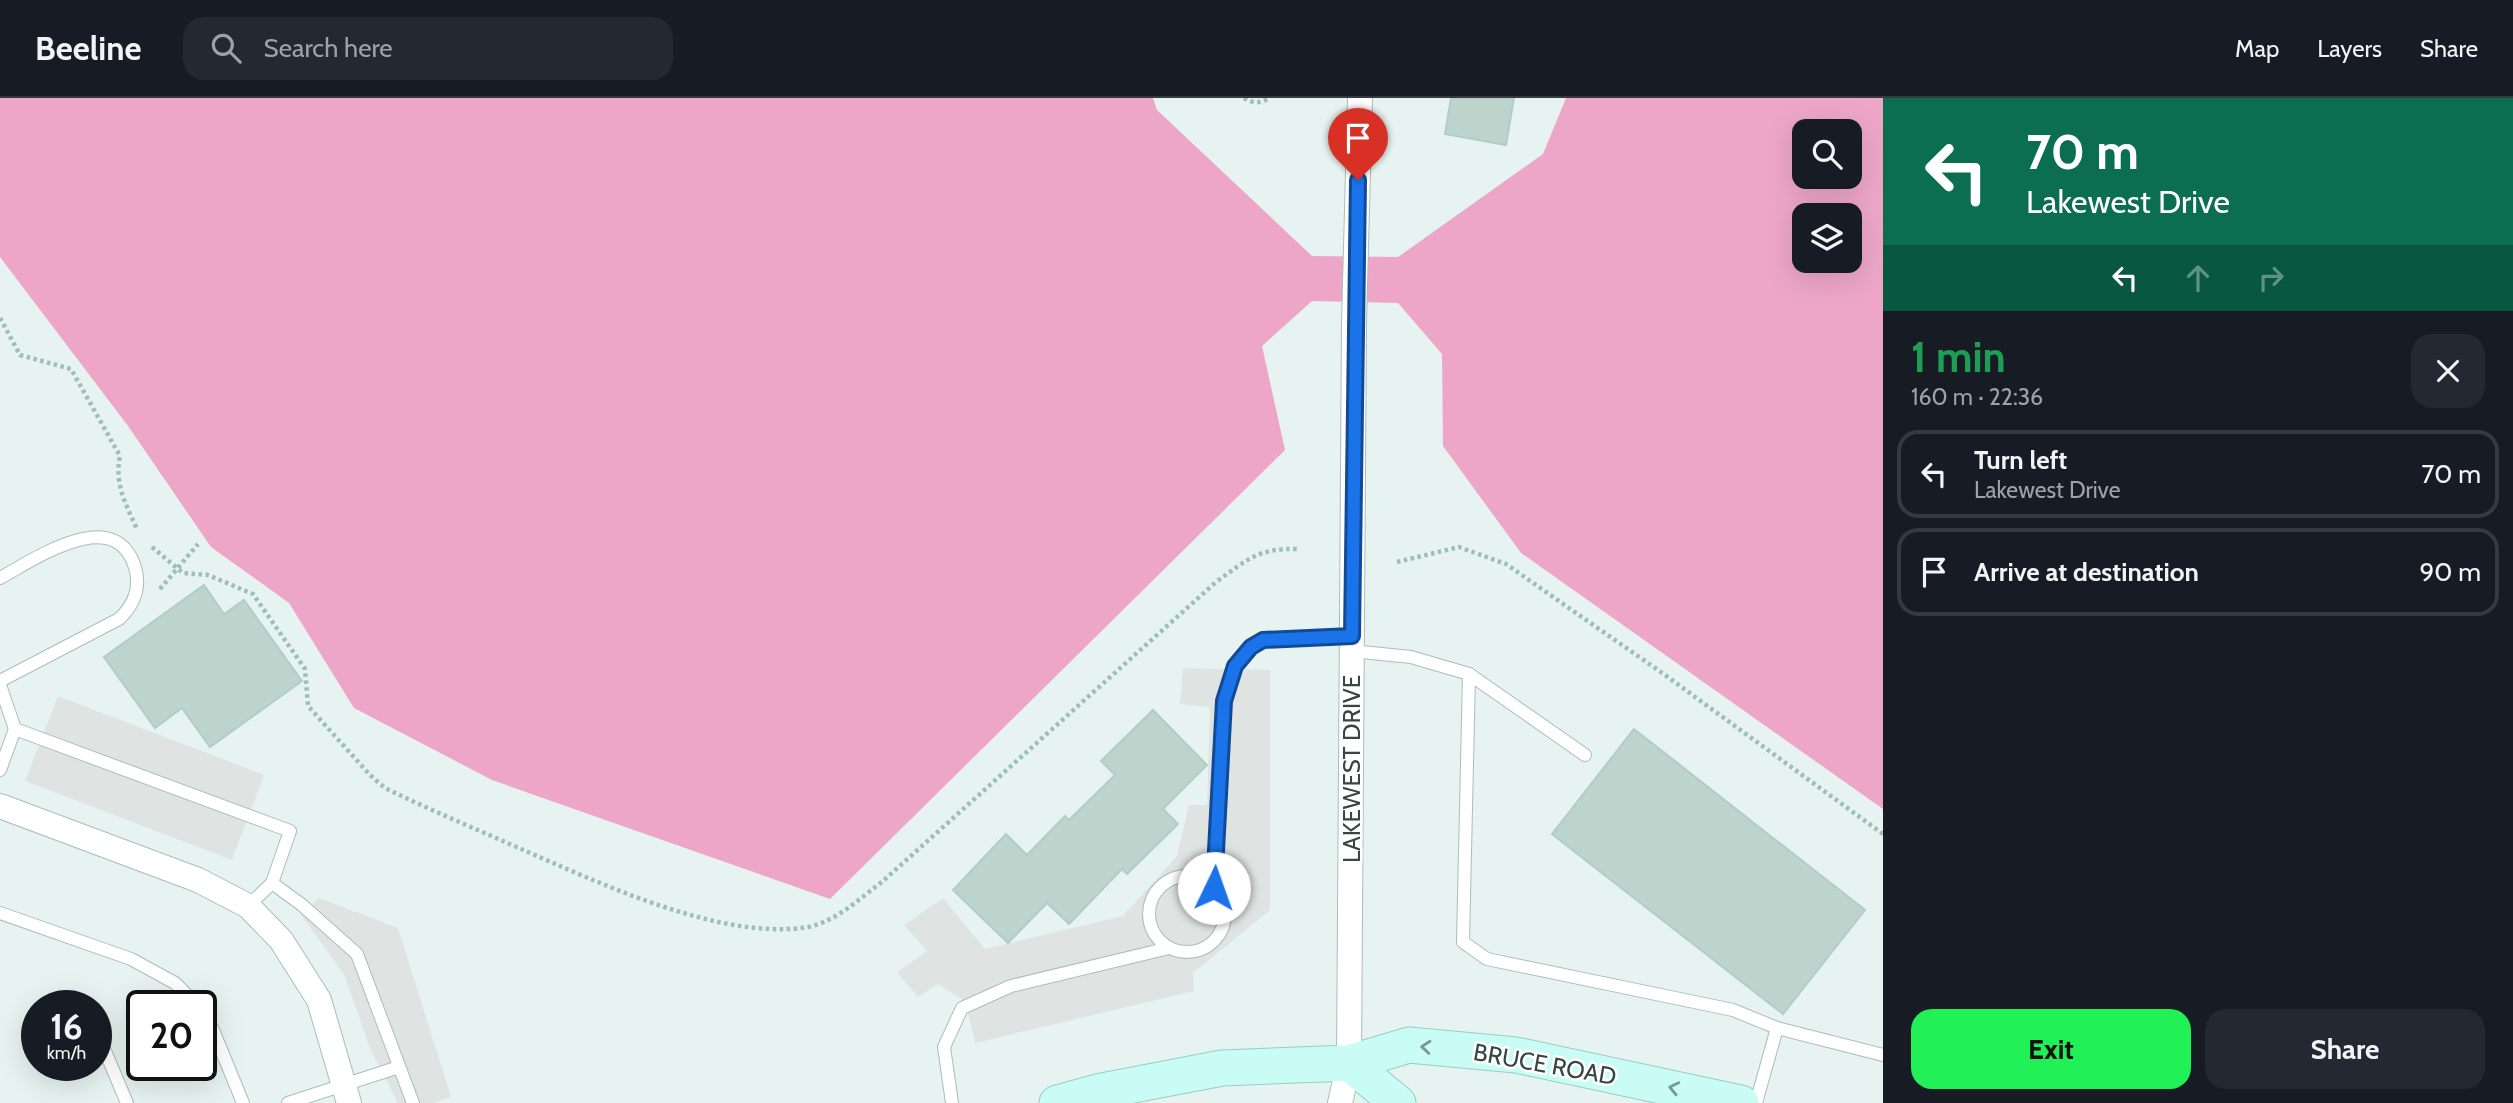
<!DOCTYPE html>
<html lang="en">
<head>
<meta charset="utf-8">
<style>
	body { margin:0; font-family:Cabin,sans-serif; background:#242831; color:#f1f3f6; height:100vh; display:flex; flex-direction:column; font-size:26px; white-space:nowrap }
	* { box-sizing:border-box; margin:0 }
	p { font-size:23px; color:#9ea1a6 }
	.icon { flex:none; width:38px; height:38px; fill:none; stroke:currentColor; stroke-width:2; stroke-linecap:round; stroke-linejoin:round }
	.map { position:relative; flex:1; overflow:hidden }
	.panel { display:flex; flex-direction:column; background:#171b24; width:630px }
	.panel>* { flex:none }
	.top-card { background:#0b6e4f; color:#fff; overflow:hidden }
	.fabs { position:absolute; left:1792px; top:21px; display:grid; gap:14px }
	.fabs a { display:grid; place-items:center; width:70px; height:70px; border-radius:14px; background:#171b24; box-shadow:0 7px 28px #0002; font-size:35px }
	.speed { position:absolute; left:21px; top:892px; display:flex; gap:14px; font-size:35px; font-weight:700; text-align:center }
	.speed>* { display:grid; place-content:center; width:91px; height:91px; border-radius:50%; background:#171b24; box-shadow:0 7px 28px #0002; line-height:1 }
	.speed small { font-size:18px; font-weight:400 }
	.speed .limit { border:4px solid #111; border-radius:10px; background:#fff; color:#111 }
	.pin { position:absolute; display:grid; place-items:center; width:60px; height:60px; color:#fff; margin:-72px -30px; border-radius:50% 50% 50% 0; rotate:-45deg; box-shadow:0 0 7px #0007 }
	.pin .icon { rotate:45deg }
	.me { position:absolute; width:77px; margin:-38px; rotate:3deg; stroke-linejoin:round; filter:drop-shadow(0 0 5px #0008) }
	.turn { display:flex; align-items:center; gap:24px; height:147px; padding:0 28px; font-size:32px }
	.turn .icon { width:91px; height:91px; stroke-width:2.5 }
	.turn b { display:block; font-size:49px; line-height:60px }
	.lanes { display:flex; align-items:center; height:66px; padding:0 28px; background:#0003; justify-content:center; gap:35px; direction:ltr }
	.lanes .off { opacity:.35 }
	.round { display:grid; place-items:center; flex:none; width:74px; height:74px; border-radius:21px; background:#242831 }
	.head { display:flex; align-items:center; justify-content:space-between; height:119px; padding:0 28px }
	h1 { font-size:42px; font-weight:700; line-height:52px; color:#1e9e55 }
	.cta { display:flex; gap:14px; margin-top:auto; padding:14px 28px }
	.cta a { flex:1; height:80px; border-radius:21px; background:#21f056; color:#111; font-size:28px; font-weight:700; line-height:80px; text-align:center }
	.cta a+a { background:#242831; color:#f1f3f6 }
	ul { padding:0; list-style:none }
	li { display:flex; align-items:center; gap:21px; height:88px; margin:0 14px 10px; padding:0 14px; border:4px solid #363941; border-radius:21px }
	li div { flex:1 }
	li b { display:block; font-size:26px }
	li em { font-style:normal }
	header { display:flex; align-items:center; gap:42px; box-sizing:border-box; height:98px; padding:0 35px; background:#171b24; border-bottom:2px solid #363941 }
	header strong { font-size:33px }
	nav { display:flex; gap:38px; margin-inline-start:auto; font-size:24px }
	.search { width:490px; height:63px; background:#242831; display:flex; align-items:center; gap:18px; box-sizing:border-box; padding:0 24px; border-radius:21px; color:#9ea1a6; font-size:26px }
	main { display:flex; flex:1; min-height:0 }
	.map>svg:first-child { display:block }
	.parking { fill:#dfe4e3 }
	.water { fill:#eda6c8; fill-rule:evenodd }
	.building { fill:#bdd4cd; stroke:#b1cec6; stroke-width:2 }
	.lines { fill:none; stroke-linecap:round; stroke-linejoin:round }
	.lane-casing { stroke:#aabeb9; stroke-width:14 }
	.street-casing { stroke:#aabeb9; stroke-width:26 }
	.secondary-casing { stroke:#96cec5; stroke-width:37 }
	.path { stroke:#9cbfb6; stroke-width:4.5; stroke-dasharray:3.5 3.5; stroke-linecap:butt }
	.lane { stroke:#fff; stroke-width:12 }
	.street { stroke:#fff; stroke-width:24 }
	.secondary { stroke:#c8fcf5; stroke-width:35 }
	.oneway { stroke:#789892 }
	.route-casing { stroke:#114b97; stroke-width:18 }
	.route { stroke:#1a73e8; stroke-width:12 }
	.labels { text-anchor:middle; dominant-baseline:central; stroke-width:5; stroke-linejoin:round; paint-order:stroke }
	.street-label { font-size:24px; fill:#364641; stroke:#fff }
</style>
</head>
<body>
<header>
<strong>Beeline</strong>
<div class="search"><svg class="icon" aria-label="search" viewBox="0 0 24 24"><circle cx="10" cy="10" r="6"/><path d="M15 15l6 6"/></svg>Search here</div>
<nav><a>Map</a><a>Layers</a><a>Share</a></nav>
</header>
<main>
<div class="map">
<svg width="1883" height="1005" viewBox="0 0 1883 1005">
	<rect width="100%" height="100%" fill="#e7f3f0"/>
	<!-- parking -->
	<g class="parking">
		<path d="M1183,570L1270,572V812L1193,875L1194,893L975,945L965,903L938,886L918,899L897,874L927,853L904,827L943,800L985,851L1123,818L1177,758L1189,707H1207L1210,609L1180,606Z"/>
		<path d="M58,598L264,677L232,762L25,683Z"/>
		<path d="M319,800L398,830L451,999L434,1005H398L370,950L344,876L301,817Z"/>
	</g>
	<!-- water -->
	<path class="water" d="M0,0H1153L1157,12L1312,158L1398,159L1543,56L1566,0H1883V711L1521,455L1443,348L1442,256L1398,205L1312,203L1262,248L1285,352L830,801L492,682L354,610L289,505L211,449L128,328L0,159ZM1804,33H1850V79H1804ZM1804,117H1850V163H1804Z"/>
	<!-- building -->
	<g class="building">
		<path d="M1451,0H1514L1506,47L1445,36Z"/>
		<path d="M204,487L224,516L244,502L302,583L210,649L182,610L155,630L104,559Z"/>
		<path d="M1153,612L1207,667L1163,711L1178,726L1127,776L1122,771L1069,826L1047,805L1008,845L953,792L1006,736L1027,757L1065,718L1069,722L1115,677L1101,663Z"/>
		<path d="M1634,631L1865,812L1783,916L1552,736Z"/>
	</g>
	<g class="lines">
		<!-- lane casing -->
		<g class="lane-casing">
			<g id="lane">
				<path d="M0,480C35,461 118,403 136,473C140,492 133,508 119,521L0,583"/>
				<path d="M1352,553L1411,559L1469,576L1463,844L1487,861L1733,912L1777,930L1756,1005"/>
				<path d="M1469,576L1585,657"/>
				<path d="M0,587L15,631L290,733L272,785L302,807L357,856L413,1005"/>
				<path d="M0,672L15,631"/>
				<circle cx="1187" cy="816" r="38"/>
				<path d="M1214,790L1224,603L1235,568L1251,549L1263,542L1352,538"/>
				<path d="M248,808L272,785"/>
				<path d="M0,815L131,861L175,885L198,908"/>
				<path d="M201,914L213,932L243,1005"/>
				<path d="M1777,930L1883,957"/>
				<path d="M105,953L127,1005"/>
				<path d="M288,1005L399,969"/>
				<path d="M952,1005L944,949L962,910L1011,888L1169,850"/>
			</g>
		</g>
		<!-- street casing -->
		<g class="street-casing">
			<g id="street">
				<path d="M0,708L198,782L248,808L281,842L319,902L349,1005"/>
				<path d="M1340,1005L1349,965L1354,224L1360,0"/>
			</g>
		</g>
		<!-- secondary casing -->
		<g class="secondary-casing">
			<g id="secondary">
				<path d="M1349,965L1398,1005"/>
				<path d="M1057,1005L1097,994L1222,970L1349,965L1409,947L1516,957L1741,1005"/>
			</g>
		</g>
		<!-- path -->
		<g class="path">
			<path d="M1244,0C1252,5 1260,6 1269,0"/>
			<path d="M0,220L20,257L71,271L120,358C114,385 126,407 137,431"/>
			<path d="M152,449L183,475L208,477L253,496L305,571L308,608L370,677L385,690C430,712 476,731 521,751C600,785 715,840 801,830C833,827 859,801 883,783L1216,484C1248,461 1258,450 1299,451"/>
			<path d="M1397,464L1459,449L1506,466L1665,577L1883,736"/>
			<path d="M160,491L198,446"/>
		</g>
		<!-- lane -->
		<use href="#lane" class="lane"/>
		<!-- street -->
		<use href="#street" class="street"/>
		<!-- secondary -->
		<use href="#secondary" class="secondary"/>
	</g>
	<!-- one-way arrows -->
	<defs><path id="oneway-chevron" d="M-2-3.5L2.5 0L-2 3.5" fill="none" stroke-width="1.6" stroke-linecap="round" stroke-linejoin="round" transform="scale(1.75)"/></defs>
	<g class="oneway">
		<use href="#oneway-chevron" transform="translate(1426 949) rotate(-175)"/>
		<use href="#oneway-chevron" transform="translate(1674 990) rotate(-167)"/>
	</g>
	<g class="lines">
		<!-- route casing -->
		<g class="route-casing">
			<path id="route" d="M1214,790L1224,603L1235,568L1251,549L1263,542L1352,538L1358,82"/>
		</g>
		<!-- route -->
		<use href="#route" class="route"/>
	</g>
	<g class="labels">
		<!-- street labels -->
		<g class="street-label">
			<text transform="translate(1351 671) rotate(-90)">LAKEWEST DRIVE</text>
			<text transform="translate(1545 966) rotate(10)">BRUCE ROAD</text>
		</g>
	</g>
</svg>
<div class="fabs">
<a><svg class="icon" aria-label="search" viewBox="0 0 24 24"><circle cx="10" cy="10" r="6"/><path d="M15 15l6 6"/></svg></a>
<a><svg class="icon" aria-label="layers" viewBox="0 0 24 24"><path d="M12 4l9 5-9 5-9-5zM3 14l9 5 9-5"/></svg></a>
</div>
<div class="speed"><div>16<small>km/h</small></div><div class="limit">20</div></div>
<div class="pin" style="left:1358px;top:82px;background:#d93025"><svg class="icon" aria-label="arrive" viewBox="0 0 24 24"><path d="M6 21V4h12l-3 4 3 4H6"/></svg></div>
<svg class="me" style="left:1214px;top:790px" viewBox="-20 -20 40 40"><circle r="19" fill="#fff"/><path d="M0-13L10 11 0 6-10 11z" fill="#1a73e8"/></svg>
</div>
<section class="panel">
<div class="top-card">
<div class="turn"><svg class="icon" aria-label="left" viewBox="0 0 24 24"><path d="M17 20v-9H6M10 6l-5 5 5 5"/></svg><div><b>70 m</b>Lakewest Drive</div></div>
<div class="lanes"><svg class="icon" aria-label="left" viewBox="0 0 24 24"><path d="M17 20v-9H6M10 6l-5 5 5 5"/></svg><svg class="icon off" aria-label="ahead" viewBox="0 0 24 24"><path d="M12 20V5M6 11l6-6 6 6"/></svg><svg class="icon off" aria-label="right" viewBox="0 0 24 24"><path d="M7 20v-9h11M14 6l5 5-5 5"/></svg></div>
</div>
<div class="head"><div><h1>1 min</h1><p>160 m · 22:36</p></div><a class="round"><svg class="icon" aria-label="close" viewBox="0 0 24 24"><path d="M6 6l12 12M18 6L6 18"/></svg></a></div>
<ul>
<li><svg class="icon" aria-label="left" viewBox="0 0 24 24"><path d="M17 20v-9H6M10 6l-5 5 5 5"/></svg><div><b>Turn left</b><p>Lakewest Drive</p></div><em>70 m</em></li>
<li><svg class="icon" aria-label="arrive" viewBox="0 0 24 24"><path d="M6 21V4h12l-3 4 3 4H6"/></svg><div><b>Arrive at destination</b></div><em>90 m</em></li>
</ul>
<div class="cta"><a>Exit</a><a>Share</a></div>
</section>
</main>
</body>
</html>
